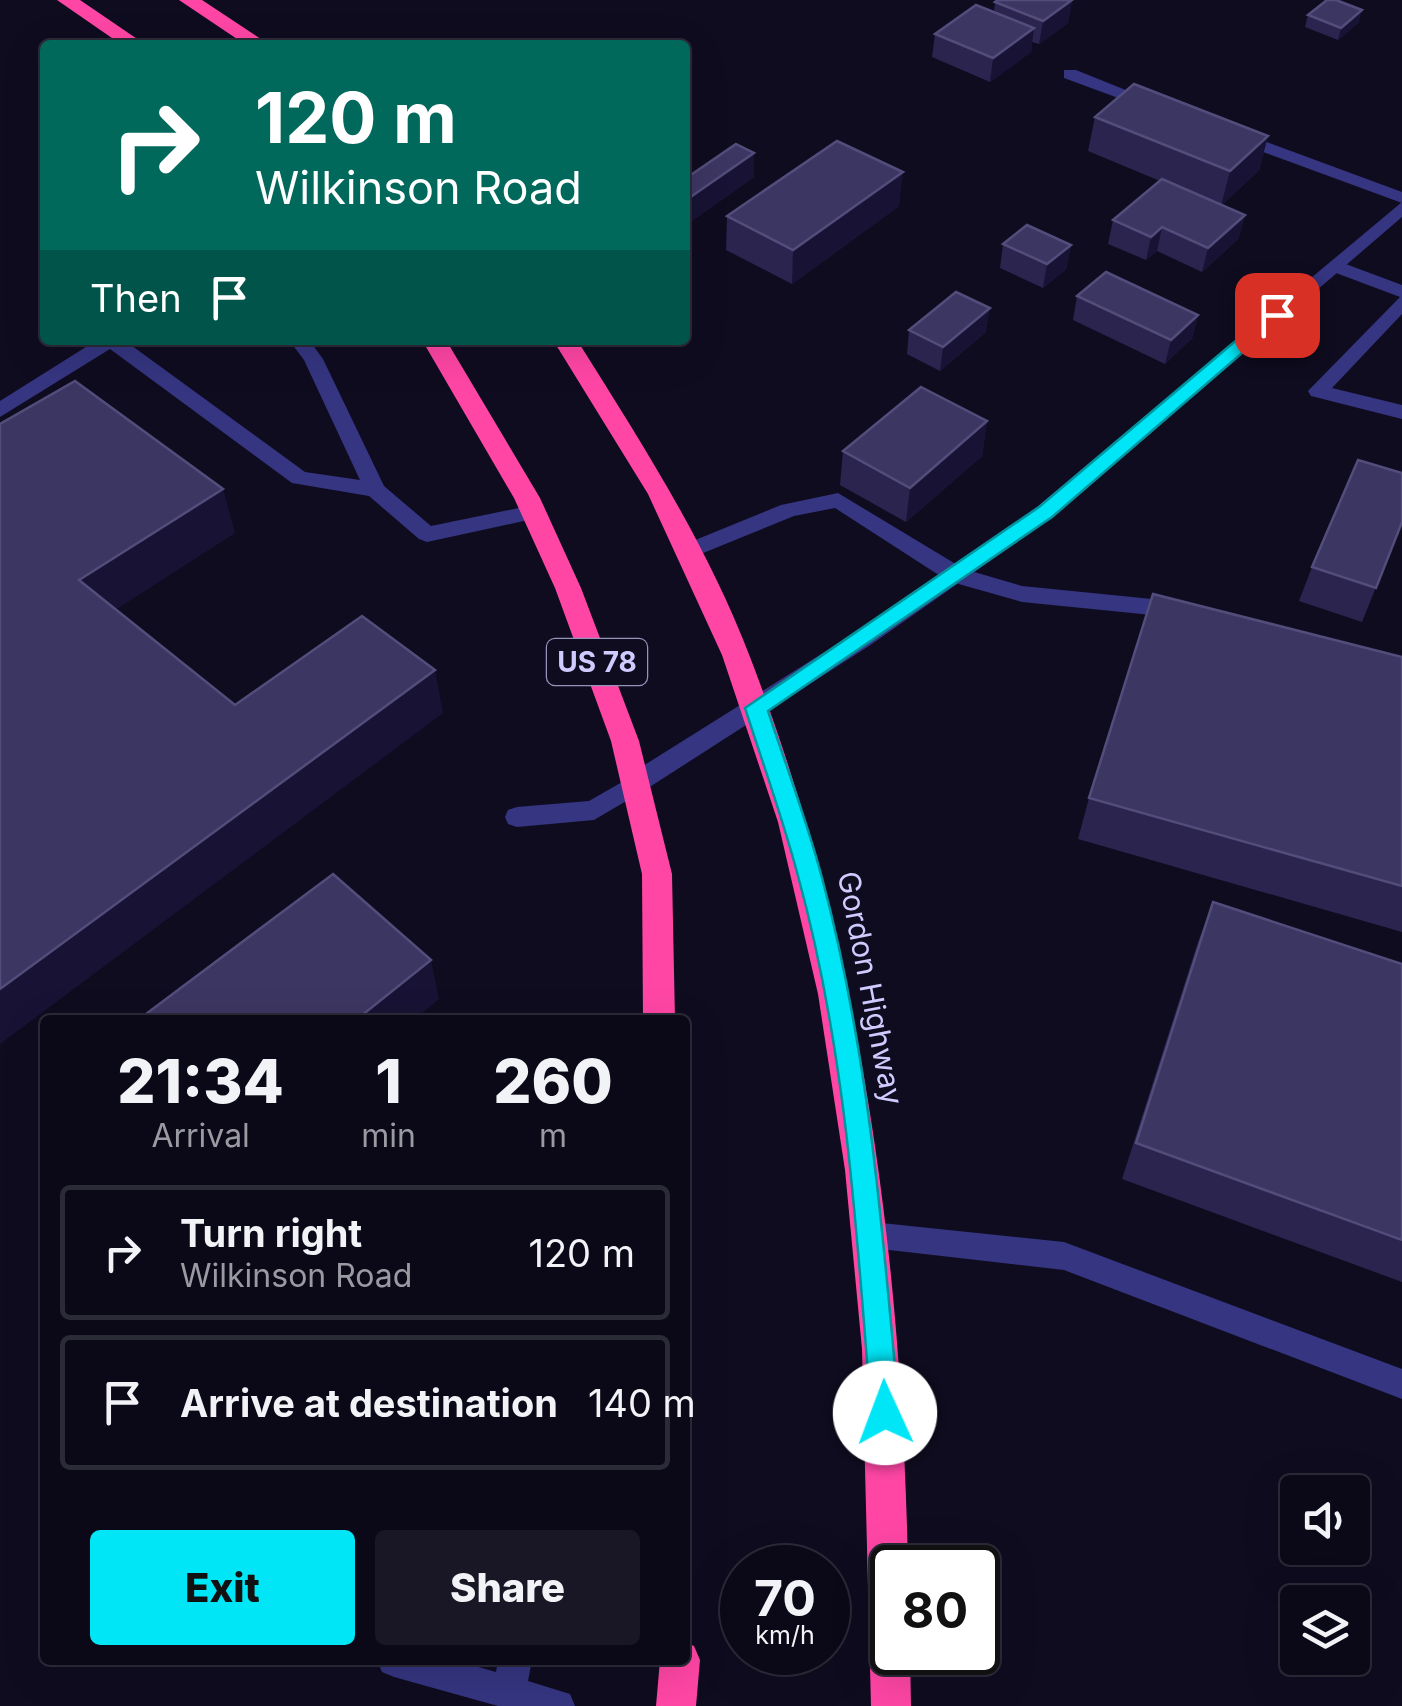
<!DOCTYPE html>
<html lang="en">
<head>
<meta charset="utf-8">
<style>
	body { margin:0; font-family:Inter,sans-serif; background:#191725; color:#f1f3f6; height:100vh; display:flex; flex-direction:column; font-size:38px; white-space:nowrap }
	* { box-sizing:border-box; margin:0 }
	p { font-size:32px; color:#9a9aa2 }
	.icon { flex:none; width:55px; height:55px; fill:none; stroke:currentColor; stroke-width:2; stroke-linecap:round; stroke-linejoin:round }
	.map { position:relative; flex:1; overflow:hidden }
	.panel { position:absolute; left:40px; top:1015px; width:650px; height:650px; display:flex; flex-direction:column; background:#0b0918; border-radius:10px; box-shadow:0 10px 40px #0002,0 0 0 2px #2b2a37 }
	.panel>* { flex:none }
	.guide { position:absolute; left:40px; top:40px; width:650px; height:305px; border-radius:10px; box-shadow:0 10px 40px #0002,0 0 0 2px #2b2a37; background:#00695c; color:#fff; overflow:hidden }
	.controls { position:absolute; left:1280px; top:1475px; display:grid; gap:20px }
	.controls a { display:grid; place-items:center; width:90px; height:90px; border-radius:10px; background:#0b0918; box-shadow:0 10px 40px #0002,0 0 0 2px #2b2a37; font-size:50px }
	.speed { position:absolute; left:720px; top:1545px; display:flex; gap:20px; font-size:50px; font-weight:700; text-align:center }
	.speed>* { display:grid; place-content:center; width:130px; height:130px; border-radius:50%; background:#0b0918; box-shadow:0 10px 40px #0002,0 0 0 2px #2b2a37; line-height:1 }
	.speed small { font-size:25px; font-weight:400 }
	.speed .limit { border:5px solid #111; border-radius:15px; background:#fff; color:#111 }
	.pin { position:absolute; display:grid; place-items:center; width:85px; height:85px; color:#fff; margin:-42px; border-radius:20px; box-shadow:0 5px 15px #0006 }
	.me { position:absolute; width:110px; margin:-55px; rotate:358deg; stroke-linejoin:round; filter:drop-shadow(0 0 8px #0008) }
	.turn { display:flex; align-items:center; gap:35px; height:210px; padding:0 50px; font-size:45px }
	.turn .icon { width:130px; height:130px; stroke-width:2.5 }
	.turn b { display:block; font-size:70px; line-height:85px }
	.then { display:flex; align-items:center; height:95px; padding:0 50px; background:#0003; gap:20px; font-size:38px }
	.eta { display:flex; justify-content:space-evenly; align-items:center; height:170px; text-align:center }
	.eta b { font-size:60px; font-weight:800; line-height:70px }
	.button { display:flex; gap:20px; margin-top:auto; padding:20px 50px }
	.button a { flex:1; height:115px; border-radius:10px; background:#00e6f6; color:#111; font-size:40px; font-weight:800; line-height:115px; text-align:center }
	.button a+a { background:#191725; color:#f1f3f6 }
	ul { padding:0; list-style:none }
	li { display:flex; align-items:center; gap:30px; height:135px; margin:0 20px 15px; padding:0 30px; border:5px solid #2b2a37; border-radius:10px }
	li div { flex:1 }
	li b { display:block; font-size:38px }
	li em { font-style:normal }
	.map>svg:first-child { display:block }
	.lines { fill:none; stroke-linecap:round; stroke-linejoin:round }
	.lane { fill:#353581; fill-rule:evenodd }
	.street { fill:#353581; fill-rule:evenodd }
	.highway { fill:#ff46a5; fill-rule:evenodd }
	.wall { fill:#2a244f }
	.shaded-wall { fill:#181334 }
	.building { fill:#3c3662; stroke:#534d7b; stroke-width:2.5 }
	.route { fill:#00e6f6; stroke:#0096a0; stroke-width:2.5 }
	.labels { text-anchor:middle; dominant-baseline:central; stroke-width:9; stroke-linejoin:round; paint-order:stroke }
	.shield { fill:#0f0c20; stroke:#9592bc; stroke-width:2.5 }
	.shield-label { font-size:28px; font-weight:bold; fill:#cfcbff }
	.street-label { font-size:30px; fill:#cfcbff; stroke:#0f0c20 }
</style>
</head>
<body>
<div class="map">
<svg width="1402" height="1706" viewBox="0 0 1402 1706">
	<rect width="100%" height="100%" fill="#0f0c20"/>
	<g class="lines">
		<!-- lane -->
		<g class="lane">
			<path d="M1064,70H1076L1163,105L1148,109L1064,78Z"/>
			<path d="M1234,130L1402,192V203L1228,139L1225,135Z"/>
			<path d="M1335,260L1402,285V314L1332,388L1402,405V419L1311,396L1308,391L1400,297L1328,270L1326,266Z"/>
			<path d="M97,340H124L305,472L360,480L304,360L289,340H309L323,359L384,486L431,526L533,505L544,512L533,519L427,542L419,539L369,496L292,483L110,349L0,417V401Z"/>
			<path d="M838,493L964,569L1022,586L1182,602L1193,610L1182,618L1022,602L948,581L835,508L794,516L691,558L680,550L683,545L781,505Z"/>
			<path d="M636,774L645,776L648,783L645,790L594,820L517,827L508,824L505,817L508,810L517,807L589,801Z"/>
			<path d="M872,1222L1064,1242L1402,1369V1399L1064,1270L872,1248L862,1244L858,1235L862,1226Z"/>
			<path d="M377,1660H454L496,1672L498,1660H532L528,1681L570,1694L575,1706H498L394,1677L382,1672Z"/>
		</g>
		<!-- street -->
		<path class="street" d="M1402,202V217L1053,517L869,646L645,790H627L624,783L627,776L853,634L1037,507Z"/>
		<!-- highway -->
		<g class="highway">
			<path d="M57,0H80L146,45H122Z"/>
			<path d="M179,0H202L270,45H246Z"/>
			<path d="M422,340H446L540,498L581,588L639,741L672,874L675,1020H643L642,874L611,741L555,588L514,498Z"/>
			<path d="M553,340H577C641,442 707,544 750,657C862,947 902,1259 908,1568H892V1652H910L911,1706H871L862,1349L845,1170L818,994L778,822L722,655L648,494Z"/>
			<path d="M685,1642L694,1646L700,1660L696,1706H656L660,1660H685Z"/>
		</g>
	</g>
	<!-- wall -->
	<g class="wall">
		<path d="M1072,0L1068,23L1039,44L1032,42L1031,52L990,82L932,57L935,34L994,12L995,2Z"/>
		<path d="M1308,15L1359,22L1338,40L1305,27Z"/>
		<path d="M1095,117L1268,136L1259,170L1222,205L1245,215L1238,239L1202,272L1157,251L1146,260L1108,244L1113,220L1160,181L1088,151Z"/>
		<path d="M754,153V177L690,222L685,219V179Z"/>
		<path d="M899,206L792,284L726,250L727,216Z"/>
		<path d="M1003,244L1071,245L1066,269L1043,288L1000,268Z"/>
		<path d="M1077,296L1198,315L1192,338L1165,364L1073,320Z"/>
		<path d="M909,330L986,332L940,371L907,354Z"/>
		<path d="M987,421L982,456L906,522L840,485L843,451Z"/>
		<path d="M1402,522L1362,622L1299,601L1312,567Z"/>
		<path d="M1402,657V932L1078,839L1089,798Z"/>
		<path d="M1213,902L1402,964V1282L1122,1179L1198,942Z"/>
	</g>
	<!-- shaded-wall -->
	<g class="shaded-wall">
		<path d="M1072,0L1068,23L1039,44L1043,21Z"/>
		<path d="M1362,10L1359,22L1338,40L1341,28Z"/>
		<path d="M1034,28L1031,52L990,82L993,58Z"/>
		<path d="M1268,136L1259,170L1221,206L1230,171Z"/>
		<path d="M754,153V177L690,222L689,198Z"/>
		<path d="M903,172L899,206L792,284L793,250Z"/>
		<path d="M1245,215L1238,239L1202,272L1208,248Z"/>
		<path d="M1162,227L1157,251L1146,260L1151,237Z"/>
		<path d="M1071,245L1066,269L1043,288L1047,264Z"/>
		<path d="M990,308L986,332L940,371L943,347Z"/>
		<path d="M1198,315L1192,338L1165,364L1171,340Z"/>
		<path d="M987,421L982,456L906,522L910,488Z"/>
		<path d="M223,489L235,533L95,623L79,580Z"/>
		<path d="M435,670L443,713L0,1044V989Z"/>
		<path d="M431,960L439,999L414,1020H356Z"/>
	</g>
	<!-- building -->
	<g class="building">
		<path d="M998,0H1072L1043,21L995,2Z"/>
		<path d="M1327,0H1336L1362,10L1341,28L1308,15Z"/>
		<path d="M976,5L1034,28L993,58L935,34Z"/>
		<path d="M1134,84L1268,136L1230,171L1095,117Z"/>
		<path d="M837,141L903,172L793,250L727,216Z"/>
		<path d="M736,144L754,153L689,198L685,196V179Z"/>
		<path d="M1162,179L1245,215L1208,248L1162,227L1151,237L1113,220Z"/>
		<path d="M1027,225L1071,245L1047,264L1003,244Z"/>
		<path d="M1106,272L1198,315L1171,340L1077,296Z"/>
		<path d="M956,292L990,308L943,347L909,330Z"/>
		<path d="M75,381L223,489L79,580L235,705L362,616L435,670L0,989V424Z"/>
		<path d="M921,387L987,421L910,488L843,451Z"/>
		<path d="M1358,460L1402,473V522L1376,588L1312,567Z"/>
		<path d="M1153,594L1402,657V886L1089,798Z"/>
		<path d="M333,874L431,960L356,1020H138Z"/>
		<path d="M1213,902L1402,964V1240L1136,1143Z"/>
	</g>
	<!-- route -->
	<path class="route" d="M1271,311L1286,315L1052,517L768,711C786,766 807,821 822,878C869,1053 883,1233 899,1413L895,1423L885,1427L875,1423L871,1413C857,1233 846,1050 798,876C783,819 763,764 745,708L1039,507Z"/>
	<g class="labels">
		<!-- shield labels -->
		<rect class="shield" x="547" y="639" width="100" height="46" rx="8"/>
		<g class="shield-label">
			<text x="597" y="662">US 78</text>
		</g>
		<!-- street labels -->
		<g class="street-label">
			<text transform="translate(871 988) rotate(79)">Gordon Highway</text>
		</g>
	</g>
</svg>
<div class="controls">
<a><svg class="icon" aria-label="sound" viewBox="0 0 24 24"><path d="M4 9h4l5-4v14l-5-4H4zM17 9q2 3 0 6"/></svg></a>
<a><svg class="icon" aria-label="layers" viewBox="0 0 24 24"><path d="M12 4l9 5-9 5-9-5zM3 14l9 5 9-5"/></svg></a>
</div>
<div class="speed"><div>70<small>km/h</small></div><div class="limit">80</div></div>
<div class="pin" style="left:1277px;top:315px;background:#d93025"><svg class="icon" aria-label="arrive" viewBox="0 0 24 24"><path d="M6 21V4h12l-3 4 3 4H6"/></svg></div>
<svg class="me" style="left:885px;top:1413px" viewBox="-20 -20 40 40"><circle r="19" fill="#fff"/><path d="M0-13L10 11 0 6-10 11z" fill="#00e6f6"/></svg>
<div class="guide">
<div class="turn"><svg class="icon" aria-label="right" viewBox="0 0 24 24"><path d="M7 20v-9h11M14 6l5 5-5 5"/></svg><div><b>120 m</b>Wilkinson Road</div></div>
<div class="then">Then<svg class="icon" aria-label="arrive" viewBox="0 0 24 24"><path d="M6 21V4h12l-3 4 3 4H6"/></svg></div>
</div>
<section class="panel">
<div class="eta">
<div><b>21:34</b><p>Arrival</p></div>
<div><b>1</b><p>min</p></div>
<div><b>260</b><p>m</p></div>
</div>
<ul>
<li><svg class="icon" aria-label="right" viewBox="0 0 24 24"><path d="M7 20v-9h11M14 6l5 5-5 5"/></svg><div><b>Turn right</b><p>Wilkinson Road</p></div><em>120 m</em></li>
<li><svg class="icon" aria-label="arrive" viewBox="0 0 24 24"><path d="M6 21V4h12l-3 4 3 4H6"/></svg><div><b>Arrive at destination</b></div><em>140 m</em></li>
</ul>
<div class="button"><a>Exit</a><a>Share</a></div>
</section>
</div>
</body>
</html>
